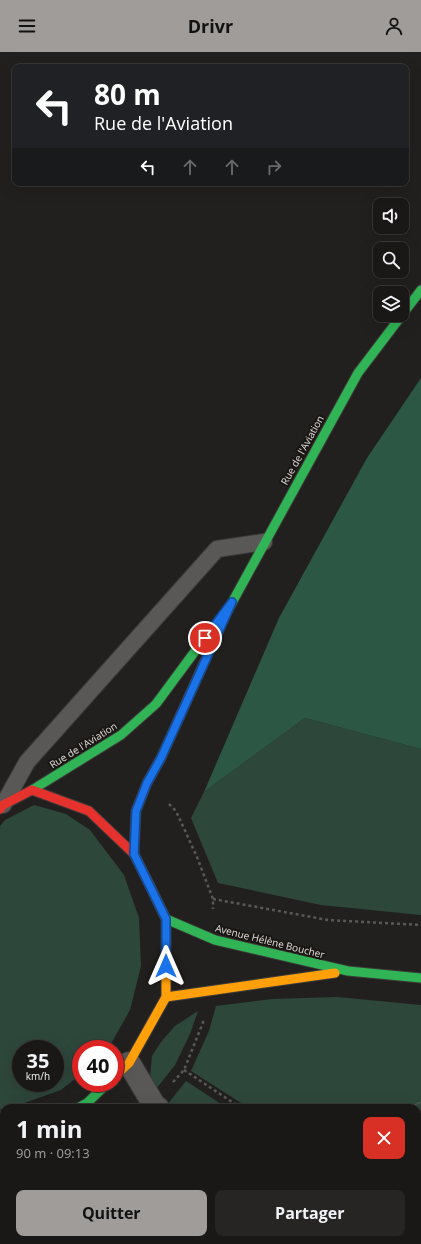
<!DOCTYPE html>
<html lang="fr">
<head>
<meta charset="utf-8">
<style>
	body { margin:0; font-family:"Open Sans",sans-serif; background:#272523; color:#f1f3f6; height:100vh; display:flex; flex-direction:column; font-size:15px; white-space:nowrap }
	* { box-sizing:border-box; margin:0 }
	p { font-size:13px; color:#9fa0a1 }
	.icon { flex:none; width:22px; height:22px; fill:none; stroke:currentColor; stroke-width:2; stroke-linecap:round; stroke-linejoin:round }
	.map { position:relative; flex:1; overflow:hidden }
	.sheet { position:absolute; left:0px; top:1052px; width:421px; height:140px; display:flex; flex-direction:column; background:#1a1816; border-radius:12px 12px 0 0; box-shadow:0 4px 16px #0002,0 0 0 1px #383735 }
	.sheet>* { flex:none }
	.top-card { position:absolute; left:12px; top:12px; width:397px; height:122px; border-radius:8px; box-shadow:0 4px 16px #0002,0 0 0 1px #383735; background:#202124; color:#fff; overflow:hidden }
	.controls { position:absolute; left:373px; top:146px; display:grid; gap:8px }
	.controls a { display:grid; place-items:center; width:36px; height:36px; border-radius:8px; background:#1a1816; box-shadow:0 4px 16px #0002,0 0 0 1px #383735; font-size:20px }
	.speed { position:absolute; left:12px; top:988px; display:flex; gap:8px; font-size:20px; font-weight:700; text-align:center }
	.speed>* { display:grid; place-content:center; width:52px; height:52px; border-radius:50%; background:#1a1816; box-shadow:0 4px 16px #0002,0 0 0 1px #383735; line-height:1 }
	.speed small { font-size:10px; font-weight:400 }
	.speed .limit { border:6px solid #d22; background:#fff; color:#111 }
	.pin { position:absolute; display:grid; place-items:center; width:34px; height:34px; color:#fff; margin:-17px; border:2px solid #fff; border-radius:50%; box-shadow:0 1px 4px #0007 }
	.me { position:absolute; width:44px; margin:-22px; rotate:0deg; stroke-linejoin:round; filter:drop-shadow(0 0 3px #0008) }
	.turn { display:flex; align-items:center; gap:14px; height:84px; padding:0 16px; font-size:18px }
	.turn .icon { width:52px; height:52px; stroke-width:2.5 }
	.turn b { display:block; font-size:28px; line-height:34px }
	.lanes { display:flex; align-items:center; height:38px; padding:0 16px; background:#0003; justify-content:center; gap:20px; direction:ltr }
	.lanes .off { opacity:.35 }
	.round { display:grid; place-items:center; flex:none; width:42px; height:42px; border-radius:8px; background:#272523 }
	.summary { display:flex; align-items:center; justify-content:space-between; height:68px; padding:0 16px }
	h1 { font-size:24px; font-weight:700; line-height:30px }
	.cta { display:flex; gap:8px; margin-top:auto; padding:8px 16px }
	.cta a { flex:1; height:46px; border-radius:8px; background:#9f9c9a; color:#111; font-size:16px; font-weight:700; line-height:46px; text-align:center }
	.cta a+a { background:#272523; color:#f1f3f6 }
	header { display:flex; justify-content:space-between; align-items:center; height:52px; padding:0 16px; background:#9f9c9a; color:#111; font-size:18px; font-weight:700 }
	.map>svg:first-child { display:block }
	.green { fill:#2e473b; fill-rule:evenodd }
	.forest { fill:#2d5745 }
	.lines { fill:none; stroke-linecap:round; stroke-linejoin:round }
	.lane-casing { stroke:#3c3b3a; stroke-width:18 }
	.street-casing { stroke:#3c3b3a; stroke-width:24 }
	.fast-casing { stroke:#3c3b3a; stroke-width:11 }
	.slow-casing { stroke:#3c3b3a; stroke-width:11 }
	.jam-casing { stroke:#3c3b3a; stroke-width:11 }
	.path { stroke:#595858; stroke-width:2.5; stroke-dasharray:3 3; stroke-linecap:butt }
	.lane { stroke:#595857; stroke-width:16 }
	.street { stroke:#595857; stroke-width:22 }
	.fast { stroke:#30b455; stroke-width:9 }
	.slow { stroke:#ff9f0a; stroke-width:9 }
	.jam { stroke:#e5322d; stroke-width:9 }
	.tram { stroke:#5b5a59; stroke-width:1 }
	.route-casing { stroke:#114b97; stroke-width:10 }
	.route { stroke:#1a73e8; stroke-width:7 }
	.labels { text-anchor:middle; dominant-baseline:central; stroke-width:4; stroke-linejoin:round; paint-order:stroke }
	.street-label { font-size:10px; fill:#e2dfdd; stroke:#1a1613 }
</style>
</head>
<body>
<header><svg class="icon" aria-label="menu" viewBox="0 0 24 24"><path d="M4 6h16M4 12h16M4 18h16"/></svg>Drivr<svg class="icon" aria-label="person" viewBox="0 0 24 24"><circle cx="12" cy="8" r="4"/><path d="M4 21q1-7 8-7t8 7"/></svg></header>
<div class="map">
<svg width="421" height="1192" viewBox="0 0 421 1192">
	<rect width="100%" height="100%" fill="#22201e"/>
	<!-- green -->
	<g class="green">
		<path d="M305,666L421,697V863L321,853L218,831L191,766L204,740Z"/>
		<path d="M34,753L66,762L90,778L124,823L139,866L141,914L130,958L108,997H81V1022L61,1038L10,1056L0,1057V774L5,768ZM21,997H55V1031H21Z"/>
		<path d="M337,945L421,953V1089L417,1091V1056H249L191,1019L209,979L216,954L272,947Z"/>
		<path d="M198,959L190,982L175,1013L156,1037L150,1025L152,1004L161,990L175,974Z"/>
		<path d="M186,1029L227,1056H172L167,1053Z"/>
		<path d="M417,1186L421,1189V1192H378L372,1188H417Z"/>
	</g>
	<!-- forest -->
	<g class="forest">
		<path d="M421,326V697L305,666L204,740L279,566L367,406Z"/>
		<path d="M421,1089V1170L417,1167V1091Z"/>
		<path d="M34,1188H166L170,1192H33Z"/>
	</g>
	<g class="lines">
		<!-- lane casing -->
		<g class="lane-casing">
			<path id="lane" d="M3,753L27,710L217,497L264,490"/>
		</g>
		<!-- street casing -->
		<g class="street-casing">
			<g id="street">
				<path d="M129,1011L154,1053L158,1056"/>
				<path d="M0,1140L4,1129"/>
				<path d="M339,1188L344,1192"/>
			</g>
		</g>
		<!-- fast casing -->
		<g class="fast-casing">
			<g id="fast">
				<path d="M402,263L421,238"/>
				<path d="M228,558L358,321L402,263"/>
				<path d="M32,738L121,683L156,652L207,583"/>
				<path d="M166,867L215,888L348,919L421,926"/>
				<path d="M78,1056L87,1051L108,1031"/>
				<path d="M0,1084H4"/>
			</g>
		</g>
		<!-- slow casing -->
		<g class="slow-casing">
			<g id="slow">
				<path d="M166,945L335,921"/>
				<path d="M115,1024L129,1011L166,945V867L147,828"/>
			</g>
		</g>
		<!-- jam casing -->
		<g class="jam-casing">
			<g id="jam">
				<path d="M0,757L3,753L32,738L89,759L134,802L147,828"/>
				<path d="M134,802L136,759L147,731L161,706L228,558"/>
			</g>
		</g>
		<!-- path -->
		<g class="path">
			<path d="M169,752L176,759L197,805L213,847V857"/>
			<path d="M213,847L328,868L421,873"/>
			<path d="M184,1018L241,1056"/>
			<path d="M173,1030L184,1018L204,968"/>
			<path d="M417,1104L421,1103"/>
			<path d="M417,1179L421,1182"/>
			<path d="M275,1188L280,1192"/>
		</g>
		<!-- lane -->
		<use href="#lane" class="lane"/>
		<!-- street -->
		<use href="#street" class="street"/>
		<!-- fast -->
		<use href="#fast" class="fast"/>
		<!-- slow -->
		<use href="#slow" class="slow"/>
		<!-- jam -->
		<use href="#jam" class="jam"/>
		<!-- tram -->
		<g class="tram">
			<path d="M408,1056L421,1050"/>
			<path d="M417,1069L421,1067"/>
			<path d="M227,1192L230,1188"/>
			<path d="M246,1192L250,1188"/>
		</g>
	</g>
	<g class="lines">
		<!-- route casing -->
		<g class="route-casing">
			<path id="route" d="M166,914V867L134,802L136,759L147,731L161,706L232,550L205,586"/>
		</g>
		<!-- route -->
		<use href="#route" class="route"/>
	</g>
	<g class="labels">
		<!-- street labels -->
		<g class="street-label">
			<text transform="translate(302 398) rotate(-61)">Rue de l'Aviation</text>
			<text transform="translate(83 693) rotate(-32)">Rue de l'Aviation</text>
			<text transform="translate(270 889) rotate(14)">Avenue Hélène Boucher</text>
		</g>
	</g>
</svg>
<div class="controls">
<a><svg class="icon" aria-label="sound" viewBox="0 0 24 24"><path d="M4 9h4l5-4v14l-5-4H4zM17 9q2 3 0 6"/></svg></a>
<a><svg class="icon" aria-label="search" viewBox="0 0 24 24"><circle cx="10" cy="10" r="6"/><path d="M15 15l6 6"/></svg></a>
<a><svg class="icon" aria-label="layers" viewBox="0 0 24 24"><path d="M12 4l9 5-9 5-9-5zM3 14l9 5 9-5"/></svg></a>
</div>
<div class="speed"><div>35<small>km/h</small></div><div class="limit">40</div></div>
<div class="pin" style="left:205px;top:586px;background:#d93025"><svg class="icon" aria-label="arrive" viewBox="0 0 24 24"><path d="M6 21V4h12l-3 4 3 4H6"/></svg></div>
<svg class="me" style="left:166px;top:914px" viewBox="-20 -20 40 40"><path d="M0-17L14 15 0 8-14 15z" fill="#1a73e8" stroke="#fff" stroke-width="4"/></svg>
<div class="top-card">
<div class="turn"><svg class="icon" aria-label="left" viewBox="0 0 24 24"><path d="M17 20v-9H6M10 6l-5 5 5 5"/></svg><div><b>80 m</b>Rue de l'Aviation</div></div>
<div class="lanes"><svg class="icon" aria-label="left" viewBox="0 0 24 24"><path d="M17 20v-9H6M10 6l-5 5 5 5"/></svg><svg class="icon off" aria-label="ahead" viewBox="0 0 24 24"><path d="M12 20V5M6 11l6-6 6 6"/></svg><svg class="icon off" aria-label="ahead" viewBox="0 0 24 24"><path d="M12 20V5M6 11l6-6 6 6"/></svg><svg class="icon off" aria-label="right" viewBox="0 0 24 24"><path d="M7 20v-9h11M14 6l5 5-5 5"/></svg></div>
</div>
<section class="sheet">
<div class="summary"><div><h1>1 min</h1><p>90 m · 09:13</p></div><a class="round" style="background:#d93025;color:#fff"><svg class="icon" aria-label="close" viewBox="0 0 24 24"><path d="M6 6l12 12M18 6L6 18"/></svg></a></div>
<div class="cta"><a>Quitter</a><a>Partager</a></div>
</section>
</div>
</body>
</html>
